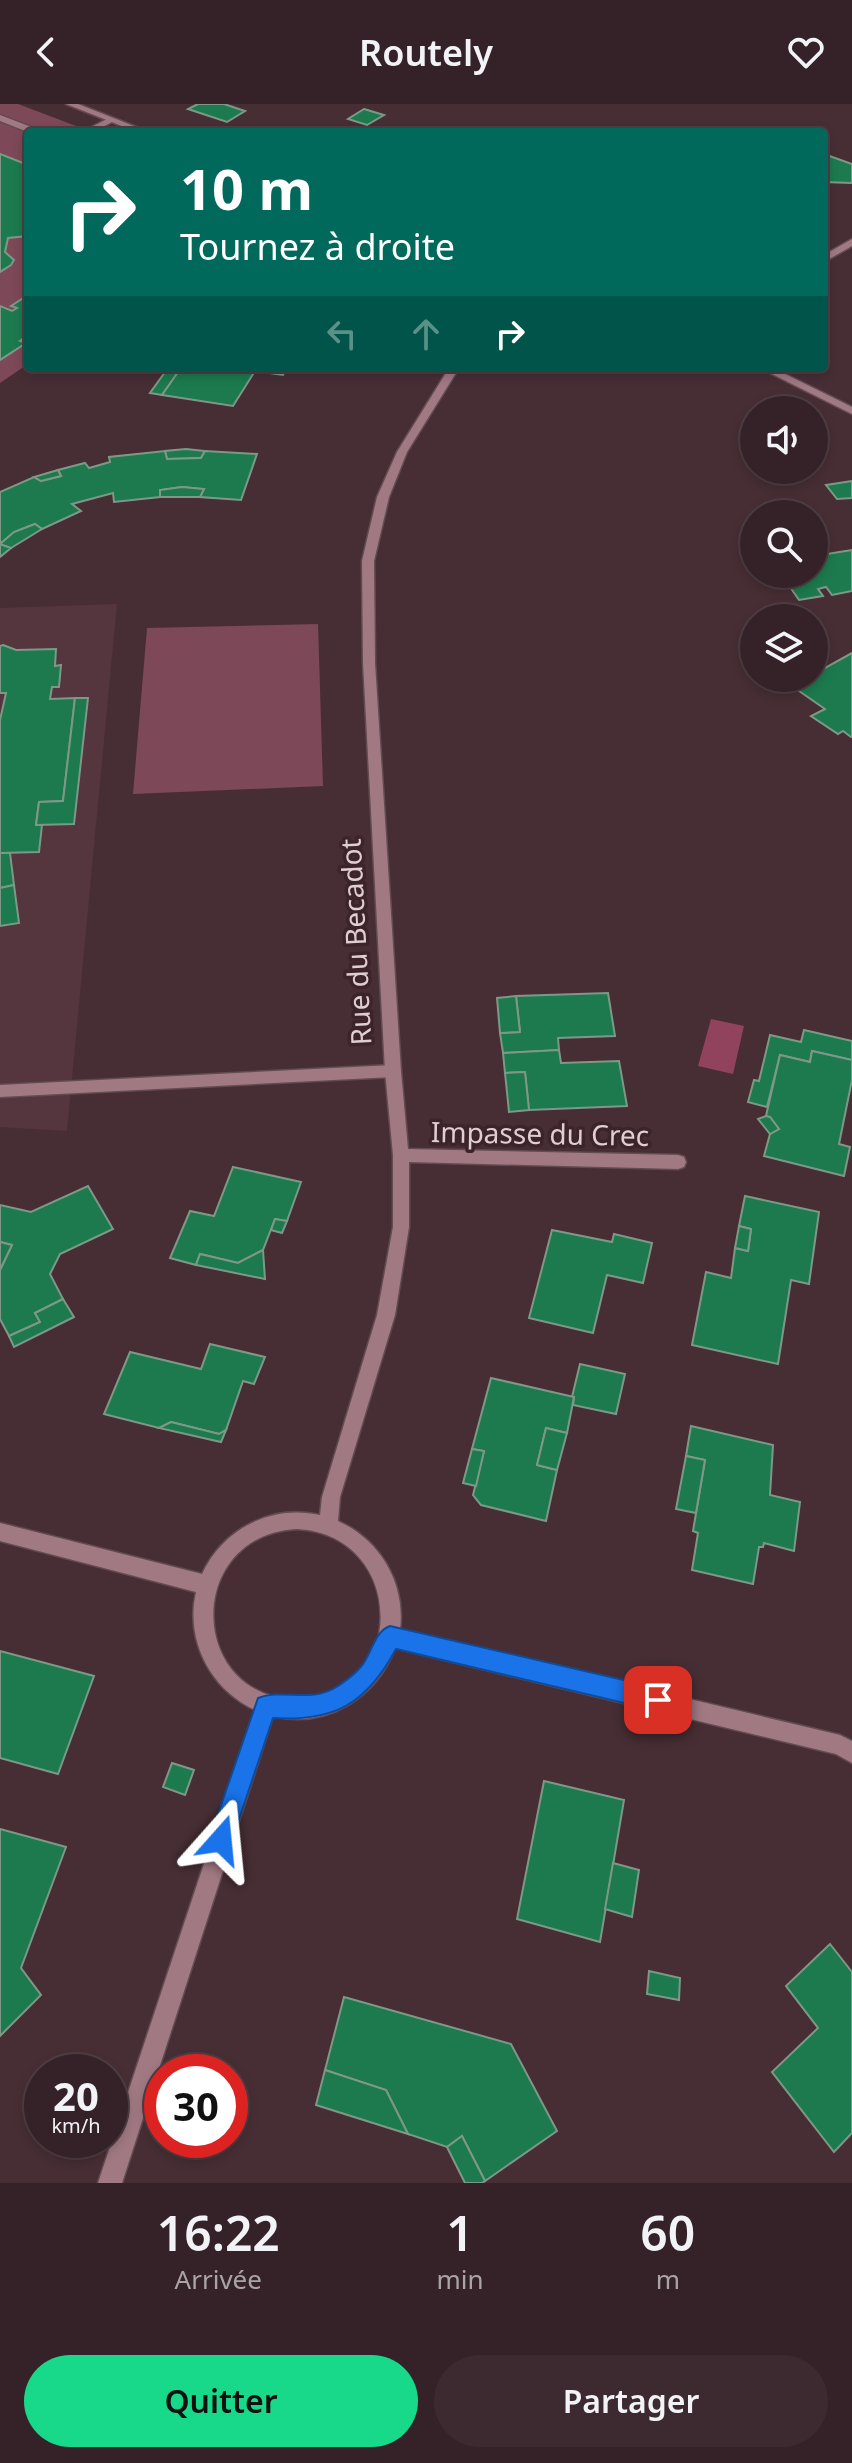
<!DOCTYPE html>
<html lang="fr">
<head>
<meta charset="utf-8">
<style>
	body { margin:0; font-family:"Noto Sans",sans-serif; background:#3d2a30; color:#f1f3f6; height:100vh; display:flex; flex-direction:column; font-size:30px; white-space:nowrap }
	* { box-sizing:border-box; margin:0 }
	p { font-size:26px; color:#aaa4a8 }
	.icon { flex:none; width:44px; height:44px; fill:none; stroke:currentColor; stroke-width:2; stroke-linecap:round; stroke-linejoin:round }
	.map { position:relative; height:2079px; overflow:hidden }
	.side { display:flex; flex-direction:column; background:#352228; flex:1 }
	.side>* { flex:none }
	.top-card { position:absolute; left:24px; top:24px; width:804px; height:244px; border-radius:8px; box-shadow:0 4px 12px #0003,0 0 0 2px #4f3f45; background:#00695c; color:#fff; overflow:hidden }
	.tools { position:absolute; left:740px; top:292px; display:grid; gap:16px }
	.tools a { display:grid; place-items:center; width:88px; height:88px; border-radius:50%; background:#352228; box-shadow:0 4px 12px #0003,0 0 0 2px #4f3f45; font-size:40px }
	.speed { position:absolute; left:24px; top:1950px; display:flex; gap:16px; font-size:40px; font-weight:700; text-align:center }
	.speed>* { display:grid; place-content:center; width:104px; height:104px; border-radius:50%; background:#352228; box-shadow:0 4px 12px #0003,0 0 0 2px #4f3f45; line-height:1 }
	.speed small { font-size:20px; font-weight:400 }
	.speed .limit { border:12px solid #d22; background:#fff; color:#111 }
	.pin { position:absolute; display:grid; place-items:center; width:68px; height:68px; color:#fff; margin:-34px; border-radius:16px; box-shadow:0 4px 12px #0006 }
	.me { position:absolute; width:88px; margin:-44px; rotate:18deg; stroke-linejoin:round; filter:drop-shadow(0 0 6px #0008) }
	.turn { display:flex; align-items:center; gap:28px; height:168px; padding:0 24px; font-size:36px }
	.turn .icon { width:104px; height:104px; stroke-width:2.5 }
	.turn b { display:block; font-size:56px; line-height:68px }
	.lanes { display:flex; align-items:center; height:76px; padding:0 24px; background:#0003; justify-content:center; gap:40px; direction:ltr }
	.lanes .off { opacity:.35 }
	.eta { display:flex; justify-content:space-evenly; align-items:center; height:136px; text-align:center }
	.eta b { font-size:48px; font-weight:600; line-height:56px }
	.action { display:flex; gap:16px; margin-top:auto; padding:16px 24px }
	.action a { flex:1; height:92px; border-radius:48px; background:#17d989; color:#111; font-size:32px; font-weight:600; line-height:92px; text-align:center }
	.action a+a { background:#3d2a30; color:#f1f3f6 }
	header { display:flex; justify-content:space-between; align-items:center; height:104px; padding:0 24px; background:#352228; font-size:36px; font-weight:600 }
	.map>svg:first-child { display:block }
	.built { fill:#55353e }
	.green { fill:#7d4858 }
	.water { fill:#91425d }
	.building { fill:#1c7a4e; stroke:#7e9887; stroke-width:2 }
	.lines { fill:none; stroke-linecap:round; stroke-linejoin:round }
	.service-casing { stroke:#624b51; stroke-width:3 }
	.minor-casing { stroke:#624b51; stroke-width:3 }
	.service { fill:#a07983; fill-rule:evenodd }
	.minor { fill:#a07983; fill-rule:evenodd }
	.route { fill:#1a73e8; stroke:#114b97; stroke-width:2 }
	.labels { text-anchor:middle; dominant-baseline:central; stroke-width:7; stroke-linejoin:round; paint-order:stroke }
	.street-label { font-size:28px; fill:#dfced2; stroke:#3d242b }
</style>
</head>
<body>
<header><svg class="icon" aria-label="back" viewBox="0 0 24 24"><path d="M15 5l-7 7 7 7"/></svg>Routely<svg class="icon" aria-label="heart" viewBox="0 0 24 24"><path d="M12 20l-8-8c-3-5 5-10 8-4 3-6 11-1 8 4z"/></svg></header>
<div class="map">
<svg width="852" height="2079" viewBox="0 0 852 2079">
	<rect width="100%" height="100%" fill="#472e35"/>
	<!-- built -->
	<path class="built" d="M117,500L67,1027L0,1023V504Z"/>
	<!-- green -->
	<g class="green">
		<path d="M0,0H18L92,28H28V61L0,50Z"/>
		<path d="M28,132V191L11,201L17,204L12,207L0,202V168L11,162L14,156L5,148L8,134Z"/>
		<path d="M28,231V260L0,279V256L25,239L20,237Z"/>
		<path d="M318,520L323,682L133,690L147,524Z"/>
	</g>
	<!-- water -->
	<path class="water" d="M711,915L744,922L733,970L698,962Z"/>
	<!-- building -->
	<g class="building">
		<path d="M198,0H224L245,7L227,18L188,5Z"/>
		<path d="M364,5L384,11L367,21L348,15Z"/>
		<path d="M0,50L28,61V132L8,134L5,148L14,156L11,161L0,168Z"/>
		<path d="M824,50L852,60V79L824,78Z"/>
		<path d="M28,191V231L20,237L26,239L0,256V202L12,207L17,204L11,202Z"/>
		<path d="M168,264H181L162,291L150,289Z"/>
		<path d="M181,264H287L283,271L255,267L233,302L162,291Z"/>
		<path d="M186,345L205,347L201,354L167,355L165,347Z"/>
		<path d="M165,347L167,355L201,354L205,347L257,350L241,396L200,393L204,385L182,383L160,386V393L114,398L113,389L72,400L81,407L42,425L35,420L14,428L0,440L11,444L0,453V388L34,373L41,377L61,372L58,366L85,359L89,364L110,358L109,353Z"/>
		<path d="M58,366L61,372L41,377L34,373Z"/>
		<path d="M852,377V394L837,395L826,381Z"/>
		<path d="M182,383L204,385L200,393H160V386Z"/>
		<path d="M35,420L42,425L11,444L0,440L14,428Z"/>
		<path d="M852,446V487L832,491L826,483L818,485L823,492L799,496L781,470H814V452Z"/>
		<path d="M3,541L16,546L56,545L55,562L61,561L59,583H52L50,595L75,594L63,697L39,698L36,721H42L39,748L0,749V616L6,589H0V542Z"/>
		<path d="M852,549V632L851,633L843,627L838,630L811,612L825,605L792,582L807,574H814V570Z"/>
		<path d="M75,594H88L74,720L36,721L39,698L63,697Z"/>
		<path d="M0,749H10L14,781L0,784Z"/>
		<path d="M14,781L19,819L0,822V784Z"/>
		<path d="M608,889L615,932L558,934L559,946L503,949L500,929L520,928L516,892Z"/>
		<path d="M516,892L520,928L500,929L497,894Z"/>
		<path d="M804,926L852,937V956L812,947L810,958L780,951L767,1003L748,998L754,976L759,977L770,931L801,938Z"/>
		<path d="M559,946L561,959L619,957L627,1002L529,1006L525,968L505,969L503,949Z"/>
		<path d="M812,947L852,956V976L839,1040L850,1043L844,1072L764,1052L770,1030L779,1025L766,1012L780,951L810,958Z"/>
		<path d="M525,968L529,1006L509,1008L505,969Z"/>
		<path d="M766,1012L770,1013L779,1025L770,1030L758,1015Z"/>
		<path d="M233,1063L301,1078L287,1117L275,1115L263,1146L238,1159L200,1150L196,1161L170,1154L190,1107L214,1112Z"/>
		<path d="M88,1082L113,1125L60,1150L50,1170L63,1195L35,1209L40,1218L9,1232L0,1215V1166L12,1141L0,1138V1101L31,1108Z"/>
		<path d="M745,1092L819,1108L809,1180L791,1176L778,1260L692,1241L706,1168L731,1174L735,1144L748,1147L751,1125L739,1122Z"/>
		<path d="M275,1115L287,1117L282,1129L271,1126Z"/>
		<path d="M739,1122L751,1125L748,1147L735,1144Z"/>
		<path d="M552,1126L612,1138L614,1130L652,1139L643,1179L607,1171L593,1229L529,1214Z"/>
		<path d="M0,1138L12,1141L0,1166Z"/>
		<path d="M263,1146L265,1175L196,1161L200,1150L238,1159Z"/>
		<path d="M63,1195L74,1213L14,1243L9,1232L40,1218L35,1209Z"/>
		<path d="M210,1240L265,1253L254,1280L243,1277L226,1326L219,1330L171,1318L159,1324L104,1310L130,1248L201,1265Z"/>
		<path d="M580,1260L625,1270L616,1310L573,1301L574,1293H572Z"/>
		<path d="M491,1274L574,1293L567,1329L546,1324L537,1361L557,1366L546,1417L481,1401L473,1391L484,1347L472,1345Z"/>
		<path d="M171,1318L219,1330L226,1326L221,1338L159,1324Z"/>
		<path d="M691,1322L773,1341L770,1391L800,1398L794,1447L764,1439L763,1443H759L753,1480L692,1466L698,1429L693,1427L705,1356L686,1352Z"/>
		<path d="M546,1324L567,1329L557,1366L537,1361Z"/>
		<path d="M472,1345L484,1347L476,1382L463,1379Z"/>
		<path d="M686,1352L705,1356L696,1409L676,1405Z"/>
		<path d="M0,1547L94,1572L58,1670L0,1654Z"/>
		<path d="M172,1659L194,1666L185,1691L163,1683Z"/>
		<path d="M544,1677L624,1696L600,1838L517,1815Z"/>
		<path d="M0,1725L66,1743L21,1864L41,1891L0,1932Z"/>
		<path d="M613,1759L639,1766L632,1813L605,1805Z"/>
		<path d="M830,1840L852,1868V2029L834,2048L772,1968L818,1924L786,1882Z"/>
		<path d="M649,1867L680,1874L679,1896L647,1890Z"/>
		<path d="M344,1893L511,1940L557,2027L485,2077L462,2032L447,2043L408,2030L386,1986L325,1966Z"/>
		<path d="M325,1966L386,1986L408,2030L316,2001Z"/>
		<path d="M462,2032L485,2077L482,2079H465L447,2043Z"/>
	</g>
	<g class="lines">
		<!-- service casing -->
		<g class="service-casing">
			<g id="service">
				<path d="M0,11L39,26L40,28H28L0,17Z"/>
				<path d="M109,14L116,16L93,28H82Z"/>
				<path d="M852,135V142L824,158V151Z"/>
				<path d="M393,961L401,967L393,973L0,993V981Z"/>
			</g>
		</g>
		<!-- minor casing -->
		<g class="minor-casing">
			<g id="minor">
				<path d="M66,0H78L149,28H137Z"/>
				<path d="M449,264H459L407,348L389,393L374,457L375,559L401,967L408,1045L678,1051L684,1053L686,1058L684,1063L678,1065L409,1058V1123L395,1211L340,1393L338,1417C380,1436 406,1479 400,1526L840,1631L852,1637V1659L836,1650L395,1544C376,1594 326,1625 273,1612L122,2079H98L255,1606C210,1585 185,1536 196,1488L0,1437V1419L202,1470C223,1425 271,1400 320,1411L322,1393L377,1211L393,1123V1051L385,967L363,559L362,457L377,393L397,348ZM297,1425C408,1431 408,1593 300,1595C188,1598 182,1431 297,1425Z"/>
				<path d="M760,264H773L852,303V310Z"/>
			</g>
		</g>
		<!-- service -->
		<use href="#service" class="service"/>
		<!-- minor -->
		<use href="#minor" class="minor"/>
	</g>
	<!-- route -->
	<path class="route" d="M390,1522L658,1584L666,1588L669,1596L666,1604L658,1607L396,1545C367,1599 335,1618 273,1614L229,1745L221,1748L212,1745L209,1736L258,1594C283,1584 311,1600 338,1582C347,1576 360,1566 365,1557C373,1544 376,1527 390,1522Z"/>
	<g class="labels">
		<!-- street labels -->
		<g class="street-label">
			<text transform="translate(355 838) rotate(-93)">Rue du Becadot</text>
			<text transform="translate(540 1029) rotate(1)">Impasse du Crec</text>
		</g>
	</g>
</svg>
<div class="tools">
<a><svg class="icon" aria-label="sound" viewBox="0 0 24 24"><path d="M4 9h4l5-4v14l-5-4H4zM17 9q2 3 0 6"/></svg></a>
<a><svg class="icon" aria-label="search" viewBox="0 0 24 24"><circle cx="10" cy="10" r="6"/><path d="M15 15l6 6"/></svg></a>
<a><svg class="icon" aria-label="layers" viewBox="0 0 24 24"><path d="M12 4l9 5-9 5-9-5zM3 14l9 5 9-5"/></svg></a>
</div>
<div class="speed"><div>20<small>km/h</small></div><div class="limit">30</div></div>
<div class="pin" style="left:658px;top:1596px;background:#d93025"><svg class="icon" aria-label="arrive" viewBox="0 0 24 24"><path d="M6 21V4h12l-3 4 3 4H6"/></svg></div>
<svg class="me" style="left:221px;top:1736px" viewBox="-20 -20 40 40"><path d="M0-17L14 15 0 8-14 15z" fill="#1a73e8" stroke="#fff" stroke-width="4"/></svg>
<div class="top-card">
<div class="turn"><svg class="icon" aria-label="right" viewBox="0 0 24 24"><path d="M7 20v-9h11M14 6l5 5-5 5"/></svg><div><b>10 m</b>Tournez à droite</div></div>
<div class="lanes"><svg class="icon off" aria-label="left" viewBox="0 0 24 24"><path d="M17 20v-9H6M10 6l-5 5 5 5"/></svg><svg class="icon off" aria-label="ahead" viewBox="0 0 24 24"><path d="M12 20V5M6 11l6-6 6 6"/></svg><svg class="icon" aria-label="right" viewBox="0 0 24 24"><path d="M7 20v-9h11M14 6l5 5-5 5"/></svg></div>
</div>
</div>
<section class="side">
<div class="eta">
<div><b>16:22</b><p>Arrivée</p></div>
<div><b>1</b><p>min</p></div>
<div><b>60</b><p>m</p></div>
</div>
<div class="action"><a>Quitter</a><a>Partager</a></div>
</section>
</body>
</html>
